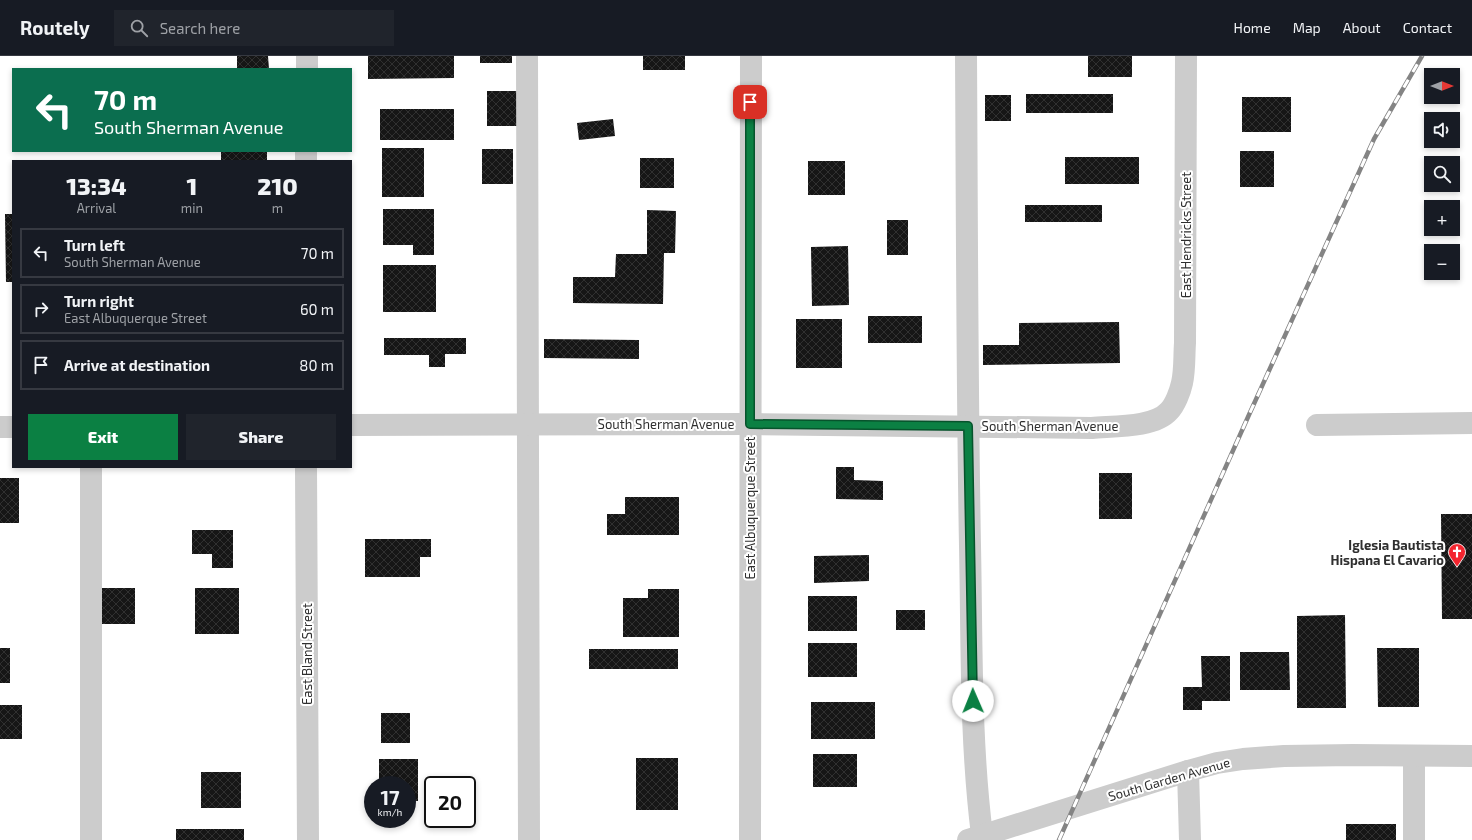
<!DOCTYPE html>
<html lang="en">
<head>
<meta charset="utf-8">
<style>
	body { margin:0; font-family:"Exo 2",sans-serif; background:#20242c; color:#f1f3f6; height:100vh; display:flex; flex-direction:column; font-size:15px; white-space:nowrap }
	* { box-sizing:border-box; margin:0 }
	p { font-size:13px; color:#9ea1a6 }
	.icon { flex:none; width:22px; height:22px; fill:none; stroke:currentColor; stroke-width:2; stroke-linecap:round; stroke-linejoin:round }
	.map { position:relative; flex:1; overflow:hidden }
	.side { position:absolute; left:12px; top:104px; width:340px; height:308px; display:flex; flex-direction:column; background:#171b24; border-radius:0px; box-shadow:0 2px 6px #0003 }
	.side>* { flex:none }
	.guide { position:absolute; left:12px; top:12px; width:340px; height:84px; border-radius:0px; box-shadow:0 2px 6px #0003; background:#0b6e4f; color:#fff; overflow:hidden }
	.needle { width:26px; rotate:90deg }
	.tools { position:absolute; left:1424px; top:12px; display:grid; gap:8px }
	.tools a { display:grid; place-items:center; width:36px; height:36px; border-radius:0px; background:#171b24; box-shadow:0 2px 6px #0003; font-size:20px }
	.speed { position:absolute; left:364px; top:720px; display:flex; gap:8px; font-size:20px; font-weight:700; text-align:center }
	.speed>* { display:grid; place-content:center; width:52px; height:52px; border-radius:50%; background:#171b24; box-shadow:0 2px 6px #0003; line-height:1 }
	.speed small { font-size:10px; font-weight:400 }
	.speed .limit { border:2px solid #111; border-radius:6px; background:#fff; color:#111 }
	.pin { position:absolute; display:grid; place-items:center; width:34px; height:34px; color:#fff; margin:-17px; border-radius:8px; box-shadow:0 2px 6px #0006 }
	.me { position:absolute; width:44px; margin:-22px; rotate:359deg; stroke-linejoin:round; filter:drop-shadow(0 0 3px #0008) }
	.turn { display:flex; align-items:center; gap:14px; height:84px; padding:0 16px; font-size:18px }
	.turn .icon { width:52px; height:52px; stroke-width:2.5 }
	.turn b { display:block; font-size:28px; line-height:34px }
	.eta { display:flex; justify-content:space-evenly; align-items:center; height:68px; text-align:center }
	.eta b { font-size:24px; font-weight:800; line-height:28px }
	.cta { display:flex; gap:8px; margin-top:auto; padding:8px 16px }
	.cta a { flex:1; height:46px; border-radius:0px; background:#0b8043; color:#fff; font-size:16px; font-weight:800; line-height:46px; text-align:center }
	.cta a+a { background:#20242c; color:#f1f3f6 }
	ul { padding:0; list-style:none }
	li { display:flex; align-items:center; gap:12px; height:50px; margin:0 8px 6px; padding:0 8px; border:2px solid #363941; border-radius:0px }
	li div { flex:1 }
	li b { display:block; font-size:15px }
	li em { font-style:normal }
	header { display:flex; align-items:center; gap:24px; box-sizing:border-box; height:56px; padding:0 20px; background:#171b24; border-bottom:1px solid #363941 }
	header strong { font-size:19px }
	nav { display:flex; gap:22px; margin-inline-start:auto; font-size:14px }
	.search { width:280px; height:36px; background:#20242c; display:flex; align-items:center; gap:10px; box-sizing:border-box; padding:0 14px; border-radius:0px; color:#9ea1a6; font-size:15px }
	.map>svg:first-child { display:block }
	.building { fill:url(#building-cross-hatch) }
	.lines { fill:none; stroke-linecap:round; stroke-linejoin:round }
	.minor { stroke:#ccc; stroke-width:22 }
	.rail-casing { stroke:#848484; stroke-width:4.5 }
	.rail { stroke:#fff; stroke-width:3; stroke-dasharray:9; stroke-linecap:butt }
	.route-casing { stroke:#07532c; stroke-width:10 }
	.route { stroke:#0b8043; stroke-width:7 }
	.labels { text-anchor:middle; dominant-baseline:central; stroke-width:4; stroke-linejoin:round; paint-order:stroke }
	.street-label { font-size:13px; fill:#2f2f2f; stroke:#fff }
	.poi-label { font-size:13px; font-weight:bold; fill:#2f2f2f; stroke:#fff; text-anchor:end }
</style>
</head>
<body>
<header>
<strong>Routely</strong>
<div class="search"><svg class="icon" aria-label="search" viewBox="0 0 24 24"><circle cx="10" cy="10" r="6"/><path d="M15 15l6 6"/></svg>Search here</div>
<nav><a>Home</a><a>Map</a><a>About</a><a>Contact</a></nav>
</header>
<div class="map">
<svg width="1472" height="784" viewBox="0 0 1472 784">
	<defs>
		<pattern id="building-cross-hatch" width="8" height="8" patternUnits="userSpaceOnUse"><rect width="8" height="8" fill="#161616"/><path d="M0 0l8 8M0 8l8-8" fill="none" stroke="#303030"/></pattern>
	</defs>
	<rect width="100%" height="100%" fill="#fff"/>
	<!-- building -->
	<g class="building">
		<path d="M237,0H268L269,13H237Z"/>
		<path d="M368,0H454V22L368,23Z"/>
		<rect x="480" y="0" width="32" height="7"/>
		<rect x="643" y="0" width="42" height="14"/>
		<rect x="1088" y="0" width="44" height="21"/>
		<rect x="487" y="35" width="31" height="35"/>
		<rect x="1026" y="38" width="87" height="19"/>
		<rect x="985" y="39" width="26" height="26"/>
		<rect x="1242" y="41" width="49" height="35"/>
		<rect x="380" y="53" width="74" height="31"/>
		<path d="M613,63L615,80L579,84L577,67Z"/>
		<rect x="382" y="92" width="42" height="49"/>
		<rect x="482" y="93" width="31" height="35"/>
		<rect x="221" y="95" width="46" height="10"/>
		<rect x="1240" y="95" width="34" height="36"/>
		<rect x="1065" y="101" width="74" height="27"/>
		<rect x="640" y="102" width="34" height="30"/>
		<rect x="808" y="105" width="37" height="34"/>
		<rect x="1025" y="149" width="77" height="17"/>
		<path d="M383,153H434V199H413V189H383Z"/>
		<path d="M647,154L676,155L675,197H664L663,248L573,247V221H615L616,198H647Z"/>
		<path d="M5,158H13V226H6Z"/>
		<rect x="887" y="164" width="21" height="35"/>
		<path d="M848,190L849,249L812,250L811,191Z"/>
		<rect x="383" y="209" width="53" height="47"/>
		<rect x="868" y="260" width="54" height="27"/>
		<rect x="796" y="263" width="46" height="49"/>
		<path d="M1119,266L1120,307L983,309V289H1019V267Z"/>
		<path d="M384,282H466V298H445V311H429V299H384Z"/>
		<path d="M544,283L639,284V303L544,302Z"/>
		<path d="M836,411H854V424L883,425V444L836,443Z"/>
		<rect x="1099" y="417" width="33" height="46"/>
		<rect x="0" y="422" width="19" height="45"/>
		<path d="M625,441H679V479H607V458H625Z"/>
		<path d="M1441,458H1472V563H1442Z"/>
		<path d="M192,474H233V512H212V498H192Z"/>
		<path d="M365,483H431V501H420V521H365Z"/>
		<path d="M869,499V525L814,527V500Z"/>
		<rect x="102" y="532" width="33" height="36"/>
		<rect x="195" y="532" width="44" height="46"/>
		<path d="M648,533H679V581H623V542H648Z"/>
		<rect x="808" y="540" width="49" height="35"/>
		<rect x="896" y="554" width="29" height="20"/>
		<path d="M1345,559L1346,652H1297V560Z"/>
		<rect x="808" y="587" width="49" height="34"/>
		<rect x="0" y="592" width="10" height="35"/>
		<path d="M1377,592H1419V651H1378Z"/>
		<rect x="589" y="593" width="89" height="20"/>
		<path d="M1240,596H1289L1290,634H1240Z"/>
		<path d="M1201,600H1230V645H1202V654H1183V631H1202Z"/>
		<rect x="811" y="646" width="64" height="37"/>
		<rect x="0" y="649" width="22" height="34"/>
		<rect x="381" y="657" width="29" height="30"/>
		<rect x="813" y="698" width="44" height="33"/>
		<rect x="636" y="702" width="42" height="52"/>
		<path d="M379,703H418V745H407V729H379Z"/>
		<rect x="201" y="716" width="40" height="36"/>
		<rect x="1346" y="768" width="50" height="16"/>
		<rect x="176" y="773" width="68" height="11"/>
	</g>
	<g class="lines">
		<!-- minor -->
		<g class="minor">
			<path d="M527,0L529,784"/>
			<path d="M966,0C967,163 967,327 970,490C972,586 970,683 982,779"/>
			<path d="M307,13V0"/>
			<path d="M306,105V95"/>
			<path d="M351,369L750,368L1092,372C1113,370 1154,372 1169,355C1175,349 1180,336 1182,327C1185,314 1184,300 1185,287L1186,0"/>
			<path d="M1317,369L1472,367"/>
			<path d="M0,371H13"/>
			<path d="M91,411V784"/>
			<path d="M306,411L308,784"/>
			<path d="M1414,700V784"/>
			<path d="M1188,715L1190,784"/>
			<path d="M750,784L751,0"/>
			<path d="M968,784L1188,715L1217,707L1243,703L1284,700L1353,699L1472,700"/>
		</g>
		<!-- rail casing -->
		<g class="rail-casing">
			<path id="rail" d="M1059,784L1248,361L1374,83L1422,0"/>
		</g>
		<!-- rail -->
		<use href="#rail" class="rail"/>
	</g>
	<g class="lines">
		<!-- route casing -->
		<g class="route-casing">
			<path id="route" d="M750,46V368L968,370L973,645"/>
		</g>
		<!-- route -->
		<use href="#route" class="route"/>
	</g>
	<!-- icons -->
	<defs>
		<g id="church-pin" transform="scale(0.9)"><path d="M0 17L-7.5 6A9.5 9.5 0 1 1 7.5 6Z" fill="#f3252f" stroke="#fff"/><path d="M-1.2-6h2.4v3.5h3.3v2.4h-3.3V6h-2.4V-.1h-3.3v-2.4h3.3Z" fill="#fff"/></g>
	</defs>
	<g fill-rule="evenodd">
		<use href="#church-pin" x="1457" y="496"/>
	</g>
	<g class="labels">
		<!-- street labels -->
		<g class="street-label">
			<text transform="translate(1186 179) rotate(-90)">East Hendricks Street</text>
			<text x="666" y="368">South Sherman Avenue</text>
			<text x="1050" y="370">South Sherman Avenue</text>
			<text transform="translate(750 452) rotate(-90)">East Albuquerque Street</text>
			<text transform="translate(307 598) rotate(-90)">East Bland Street</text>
			<text transform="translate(1169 723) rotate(-16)">South Garden Avenue</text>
		</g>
		<!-- poi labels -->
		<g class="poi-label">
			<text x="1444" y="489">Iglesia Bautista<tspan x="1444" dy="15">Hispana El Cavario</tspan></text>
		</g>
	</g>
</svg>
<div class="tools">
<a><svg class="needle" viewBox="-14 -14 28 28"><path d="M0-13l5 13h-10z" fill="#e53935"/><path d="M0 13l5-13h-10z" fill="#9ea1a6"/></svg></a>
<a><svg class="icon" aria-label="sound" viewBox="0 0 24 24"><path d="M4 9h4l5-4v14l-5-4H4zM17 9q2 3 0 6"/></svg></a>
<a><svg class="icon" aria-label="search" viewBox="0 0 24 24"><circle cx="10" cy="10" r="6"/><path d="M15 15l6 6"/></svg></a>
<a>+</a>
<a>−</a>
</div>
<div class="speed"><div>17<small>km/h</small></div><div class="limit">20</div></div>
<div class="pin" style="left:750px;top:46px;background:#d93025"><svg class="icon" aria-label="arrive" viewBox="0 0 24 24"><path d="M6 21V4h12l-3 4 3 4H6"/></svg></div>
<svg class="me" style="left:973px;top:645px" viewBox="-20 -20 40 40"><circle r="19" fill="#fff"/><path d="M0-13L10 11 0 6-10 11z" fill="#0b8043"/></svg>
<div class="guide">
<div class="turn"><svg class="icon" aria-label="left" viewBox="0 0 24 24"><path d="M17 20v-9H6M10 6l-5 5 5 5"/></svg><div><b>70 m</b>South Sherman Avenue</div></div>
</div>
<section class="side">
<div class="eta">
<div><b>13:34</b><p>Arrival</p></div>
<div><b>1</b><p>min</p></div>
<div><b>210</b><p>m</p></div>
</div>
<ul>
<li><svg class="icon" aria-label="left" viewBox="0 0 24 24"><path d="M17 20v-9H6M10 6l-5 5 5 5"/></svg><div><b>Turn left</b><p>South Sherman Avenue</p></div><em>70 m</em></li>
<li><svg class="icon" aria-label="right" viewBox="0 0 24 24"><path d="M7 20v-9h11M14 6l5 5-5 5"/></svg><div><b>Turn right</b><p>East Albuquerque Street</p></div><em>60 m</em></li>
<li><svg class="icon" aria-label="arrive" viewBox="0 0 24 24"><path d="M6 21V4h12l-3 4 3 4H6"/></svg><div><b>Arrive at destination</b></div><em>80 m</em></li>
</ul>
<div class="cta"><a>Exit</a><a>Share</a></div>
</section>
</div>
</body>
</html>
